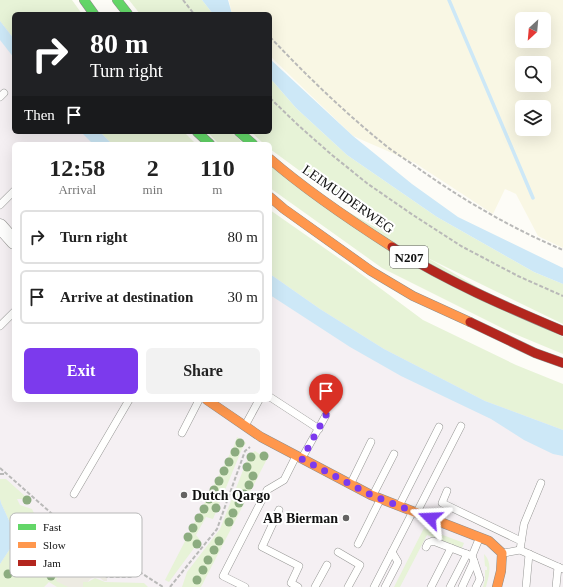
<!DOCTYPE html>
<html lang="en">
<head>
<meta charset="utf-8">
<style>
	body { margin:0; font-family:"Times New Roman",serif; background:#f2f2f2; color:#222; height:100vh; display:flex; flex-direction:column; font-size:15px; white-space:nowrap }
	* { box-sizing:border-box; margin:0 }
	p { font-size:13px; color:#767676 }
	.icon { flex:none; width:22px; height:22px; fill:none; stroke:currentColor; stroke-width:2; stroke-linecap:round; stroke-linejoin:round }
	.map { position:relative; flex:1; overflow:hidden }
	.drawer { position:absolute; left:12px; top:142px; width:260px; height:260px; display:flex; flex-direction:column; background:#fff; border-radius:6px; box-shadow:0 4px 16px #0002 }
	.drawer>* { flex:none }
	.guide { position:absolute; left:12px; top:12px; width:260px; height:122px; border-radius:6px; box-shadow:0 4px 16px #0002; background:#202124; color:#fff; overflow:hidden }
	.needle { width:26px; rotate:206deg }
	.controls { position:absolute; left:515px; top:12px; display:grid; gap:8px }
	.controls a { display:grid; place-items:center; width:36px; height:36px; border-radius:6px; background:#fff; box-shadow:0 4px 16px #0002; font-size:20px }
	.pin { position:absolute; display:grid; place-items:center; width:34px; height:34px; color:#fff; margin:-41px -17px; border-radius:50% 50% 50% 0; rotate:-45deg; box-shadow:0 0 4px #0007 }
	.pin .icon { rotate:45deg }
	.me { position:absolute; width:44px; margin:-22px; rotate:291deg; stroke-linejoin:round; filter:drop-shadow(0 0 3px #0008) }
	.turn { display:flex; align-items:center; gap:14px; height:84px; padding:0 12px; font-size:18px }
	.turn .icon { width:52px; height:52px; stroke-width:2.5 }
	.turn b { display:block; font-size:28px; line-height:34px }
	.then { display:flex; align-items:center; height:38px; padding:0 12px; background:#0003; gap:8px; font-size:15px }
	.eta { display:flex; justify-content:space-evenly; align-items:center; height:68px; text-align:center }
	.eta b { font-size:24px; font-weight:700; line-height:28px }
	.button { display:flex; gap:8px; margin-top:auto; padding:8px 12px }
	.button a { flex:1; height:46px; border-radius:6px; background:#7c3aed; color:#fff; font-size:16px; font-weight:700; line-height:46px; text-align:center }
	.button a+a { background:#f2f2f2; color:#222 }
	ul { padding:0; list-style:none }
	li { display:flex; align-items:center; gap:12px; height:54px; margin:0 8px 6px; padding:0 4px; border:2px solid #e0e0e0; border-radius:6px }
	li div { flex:1 }
	li b { display:block; font-size:15px }
	li em { font-style:normal }
	.map>svg:first-child { display:block }
	.industrial { fill:#f5f0f3 }
	.farmland { fill:#f9f7e4; fill-rule:evenodd }
	.green { fill:#e7f3d7 }
	.plaza { fill:#edebe2 }
	.water { fill:#cde8f7 }
	.lines { fill:none; stroke-linecap:round; stroke-linejoin:round }
	.stream { stroke:#cde8f7; stroke-width:3.5 }
	.lane-casing { stroke:#979795; stroke-width:8 }
	.street-casing { stroke:#979795; stroke-width:15 }
	.fast-casing { stroke:#8e8d8b; stroke-width:10 }
	.slow-casing { stroke:#8e8d8b; stroke-width:10 }
	.jam-casing { stroke:#8e8d8b; stroke-width:10 }
	.path { stroke:#b9b9b8; stroke-width:2; stroke-dasharray:4 2; stroke-linecap:butt }
	.lane { stroke:#fffffe; stroke-width:7 }
	.street { stroke:#fffffe; stroke-width:14 }
	.fast { stroke:#63d668; stroke-width:9 }
	.slow { stroke:#ff974d; stroke-width:9 }
	.jam { stroke:#b3261e; stroke-width:9 }
	.tree { fill:#8cac80 }
	.route { stroke:#7c3aed; stroke-width:7; stroke-dasharray:0 12.6 }
	.poi-dot { fill:#646362; stroke:#fff; stroke-width:1.5 }
	.labels { text-anchor:middle; dominant-baseline:central; stroke-width:4; stroke-linejoin:round; paint-order:stroke }
	.shield { fill:#fff; stroke:#585858; stroke-width:1 }
	.shield-label { font-size:13px; font-weight:bold; fill:#111 }
	.street-label { font-size:14px; fill:#111; stroke:#fff }
	.poi-label { font-size:14px; font-weight:bold; fill:#111; stroke:#fff; text-anchor:start }
	.key { fill:#fff; stroke:#b8b8b8; stroke-width:1 }
	.key-label { font-size:11px; fill:#111 }
</style>
</head>
<body>
<div class="map">
<svg width="563" height="587" viewBox="0 0 563 587">
	<rect width="100%" height="100%" fill="#fdfcf7"/>
	<!-- industrial -->
	<path class="industrial" d="M0,0L14,17V132H120L133,144H14V400H270V264L563,419V587H0Z"/>
	<!-- farmland -->
	<path class="farmland" d="M229,0H563V248L538,236L516,194L505,189L493,214L415,163L353,136L270,56V14H232ZM522,19H544V41H522ZM522,63H544V85H522ZM522,107H544V129H522Z"/>
	<!-- green -->
	<g class="green">
		<path d="M0,0H72L82,14H14V39L0,21Z"/>
		<path d="M129,0H202L213,14H140Z"/>
		<path d="M270,78L296,108L347,155L437,217L534,272L563,284V324L401,245L270,149V144H264L251,132H270Z"/>
		<path d="M100,132H184L196,144H112Z"/>
		<path d="M207,132H231L244,144H219Z"/>
		<path d="M270,166L563,337V354L510,332L382,268L270,188Z"/>
		<path d="M270,210L353,268L423,320L516,365L563,384V430L485,401L384,349L320,309L270,274Z"/>
		<path d="M237,437L246,443L242,449L213,519L206,517L196,535L200,540L169,582L165,580L234,446Z"/>
		<path d="M255,451L267,459L201,587H182L187,572L220,529L249,455Z"/>
		<path d="M0,479H6L26,497L22,499H17L20,505L32,509L42,530L74,540L57,579L73,587H57L49,582L44,587H0V564L17,538L1,503L0,499Z"/>
		<path d="M424,528L464,543L462,548L427,535L400,587H394Z"/>
		<path d="M484,554C493,563 489,576 486,587H483L485,580V570H487V567L485,566Z"/>
		<path d="M95,578L105,582L144,583L148,587H83V582H88Z"/>
	</g>
	<!-- plaza -->
	<path class="plaza" d="M72,548L103,559L107,574V581H104L100,578L95,577L90,579L88,582H83V587H68L56,581Z"/>
	<!-- water -->
	<g class="water">
		<path d="M202,0H228L232,14H213Z"/>
		<path d="M0,21L14,39V58L0,40Z"/>
		<path d="M270,59L353,136L412,184L458,217L563,268V284L534,272L437,217L347,155L296,108L270,78Z"/>
		<path d="M81,132H100L112,144H93Z"/>
		<path d="M270,274L320,309L384,349L485,401L563,430V456L553,454L524,440L491,419L401,376L350,347L270,295Z"/>
		<path d="M0,499L1,503L17,538L0,564Z"/>
	</g>
	<g class="lines">
		<!-- stream -->
		<path class="stream" d="M449,0L533,198"/>
		<!-- lane casing -->
		<g class="lane-casing">
			<g id="lane">
				<path d="M0,97L4,93"/>
				<path d="M0,205L14,191"/>
				<path d="M0,326L14,312"/>
				<path d="M270,397L319,429"/>
				<path d="M246,424L259,400"/>
				<path d="M182,433L199,400"/>
				<path d="M302,458L326,415"/>
				<path d="M351,483L371,442"/>
				<path d="M447,491L442,503L521,541"/>
				<path d="M74,494L129,400"/>
				<path d="M373,495L394,454"/>
				<path d="M400,504L439,427"/>
				<path d="M279,510L262,547L299,566L291,583L298,587"/>
				<path d="M417,512L461,426"/>
				<path d="M358,544L380,500"/>
				<path d="M426,547L428,543L433,541L451,548"/>
				<path d="M520,550L524,524L541,483"/>
				<path d="M338,552L360,565L348,587"/>
				<path d="M504,553L520,550L563,569"/>
				<path d="M474,561L480,579L476,587"/>
				<path d="M245,587L223,576L267,490L284,480L296,456"/>
				<path d="M315,587L327,565"/>
				<path d="M374,587L412,513"/>
				<path d="M385,587L398,562L392,552"/>
				<path d="M431,587L451,548L472,556L479,539"/>
				<path d="M450,587L467,554"/>
				<path d="M462,587L474,561L472,556"/>
				<path d="M526,587L529,554"/>
				<path d="M556,587L558,567"/>
			</g>
		</g>
		<!-- street casing -->
		<g class="street-casing">
			<path id="street" d="M0,226L14,242"/>
		</g>
		<!-- fast casing -->
		<g class="fast-casing">
			<g id="fast">
				<path d="M84,0L94,14"/>
				<path d="M117,0L128,14"/>
				<path d="M197,132L210,144"/>
				<path d="M239,132L253,144"/>
			</g>
		</g>
		<!-- slow casing -->
		<g class="slow-casing">
			<g id="slow">
				<path d="M270,159C308,192 350,220 392,247"/>
				<path d="M270,197L284,209L371,271L413,296L470,322"/>
				<path d="M207,400L261,437L371,495L489,541L502,553L501,571L497,587"/>
			</g>
		</g>
		<!-- jam casing -->
		<g class="jam-casing">
			<g id="jam">
				<path d="M392,247C446,281 504,306 563,331"/>
				<path d="M470,322L535,353L563,363"/>
			</g>
		</g>
		<!-- path -->
		<g class="path">
			<path d="M183,0L194,14"/>
			<path d="M270,37C306,75 344,112 385,145C395,153 405,159 415,166C461,199 511,228 563,250"/>
			<path d="M270,98L299,126L332,155L368,184L413,215L461,246L518,276L563,296"/>
			<path d="M0,468L59,520L163,587"/>
			<path d="M0,474H5"/>
			<path d="M77,533L74,549V558L107,577H130L141,573"/>
			<path d="M170,587L217,529L245,451L250,447"/>
		</g>
		<!-- lane -->
		<use href="#lane" class="lane"/>
		<!-- street -->
		<use href="#street" class="street"/>
		<!-- fast -->
		<use href="#fast" class="fast"/>
		<!-- slow -->
		<use href="#slow" class="slow"/>
		<!-- jam -->
		<use href="#jam" class="jam"/>
	</g>
	<!-- trees -->
	<g class="tree">
		<circle cx="240" cy="443" r="4.5"/>
		<circle cx="235" cy="452" r="4.5"/>
		<circle cx="264" cy="456" r="4.5"/>
		<circle cx="251" cy="457" r="4.5"/>
		<circle cx="229" cy="462" r="4.5"/>
		<circle cx="247" cy="467" r="4.5"/>
		<circle cx="224" cy="471" r="4.5"/>
		<circle cx="253" cy="476" r="4.5"/>
		<circle cx="219" cy="481" r="4.5"/>
		<circle cx="249" cy="485" r="4.5"/>
		<circle cx="214" cy="490" r="4.5"/>
		<circle cx="244" cy="494" r="4.5"/>
		<circle cx="209" cy="499" r="4.5"/>
		<circle cx="27" cy="500" r="4.5"/>
		<circle cx="239" cy="503" r="4.5"/>
		<circle cx="216" cy="508" r="4.5"/>
		<circle cx="204" cy="509" r="4.5"/>
		<circle cx="233" cy="513" r="4.5"/>
		<circle cx="199" cy="518" r="4.5"/>
		<circle cx="229" cy="522" r="4.5"/>
		<circle cx="193" cy="528" r="4.5"/>
		<circle cx="188" cy="537" r="4.5"/>
		<circle cx="219" cy="541" r="4.5"/>
		<circle cx="197" cy="544" r="4.5"/>
		<circle cx="214" cy="550" r="4.5"/>
		<circle cx="208" cy="560" r="4.5"/>
		<circle cx="203" cy="570" r="4.5"/>
		<circle cx="8" cy="574" r="4.5"/>
		<circle cx="51" cy="576" r="4.5"/>
		<circle cx="197" cy="580" r="4.5"/>
	</g>
	<g class="lines">
		<!-- route -->
		<path class="route" d="M326,415L302,459L371,495L430,518"/>
	</g>
	<!-- markers -->
	<g class="poi-dot">
		<circle cx="184" cy="495" r="4"/>
		<circle cx="346" cy="518" r="4"/>
	</g>
	<g class="labels">
		<!-- shield labels -->
		<rect class="shield" x="390" y="246" width="38" height="22" rx="3"/>
		<g class="shield-label">
			<text x="409" y="257">N207</text>
		</g>
		<!-- street labels -->
		<g class="street-label">
			<text transform="translate(348 199) rotate(35)">LEIMUIDERWEG</text>
		</g>
		<!-- poi labels -->
		<g class="poi-label">
			<text x="192" y="495">Dutch Qargo</text>
			<text x="338" y="518" text-anchor="end">AB Bierman</text>
		</g>
	</g>
	<!-- legend -->
	<rect x="10" y="513" width="132" height="64" rx="6" class="key"/>
	<rect x="18" y="524" width="18" height="6" fill="#63d668"/>
	<rect x="18" y="542" width="18" height="6" fill="#ff974d"/>
	<rect x="18" y="560" width="18" height="6" fill="#b3261e"/>
	<g class="key-label">
		<text x="43" y="531">Fast</text>
		<text x="43" y="549">Slow</text>
		<text x="43" y="567">Jam</text>
	</g>
</svg>
<div class="controls">
<a><svg class="needle" viewBox="-14 -14 28 28"><path d="M0-13l5 13h-10z" fill="#e53935"/><path d="M0 13l5-13h-10z" fill="#767676"/></svg></a>
<a><svg class="icon" aria-label="search" viewBox="0 0 24 24"><circle cx="10" cy="10" r="6"/><path d="M15 15l6 6"/></svg></a>
<a><svg class="icon" aria-label="layers" viewBox="0 0 24 24"><path d="M12 4l9 5-9 5-9-5zM3 14l9 5 9-5"/></svg></a>
</div>
<div class="pin" style="left:326px;top:415px;background:#d93025"><svg class="icon" aria-label="arrive" viewBox="0 0 24 24"><path d="M6 21V4h12l-3 4 3 4H6"/></svg></div>
<svg class="me" style="left:430px;top:518px" viewBox="-20 -20 40 40"><path d="M0-17L14 15 0 8-14 15z" fill="#7c3aed" stroke="#fff" stroke-width="4"/></svg>
<div class="guide">
<div class="turn"><svg class="icon" aria-label="right" viewBox="0 0 24 24"><path d="M7 20v-9h11M14 6l5 5-5 5"/></svg><div><b>80 m</b>Turn right</div></div>
<div class="then">Then<svg class="icon" aria-label="arrive" viewBox="0 0 24 24"><path d="M6 21V4h12l-3 4 3 4H6"/></svg></div>
</div>
<section class="drawer">
<div class="eta">
<div><b>12:58</b><p>Arrival</p></div>
<div><b>2</b><p>min</p></div>
<div><b>110</b><p>m</p></div>
</div>
<ul>
<li><svg class="icon" aria-label="right" viewBox="0 0 24 24"><path d="M7 20v-9h11M14 6l5 5-5 5"/></svg><div><b>Turn right</b></div><em>80 m</em></li>
<li><svg class="icon" aria-label="arrive" viewBox="0 0 24 24"><path d="M6 21V4h12l-3 4 3 4H6"/></svg><div><b>Arrive at destination</b></div><em>30 m</em></li>
</ul>
<div class="button"><a>Exit</a><a>Share</a></div>
</section>
</div>
</body>
</html>
